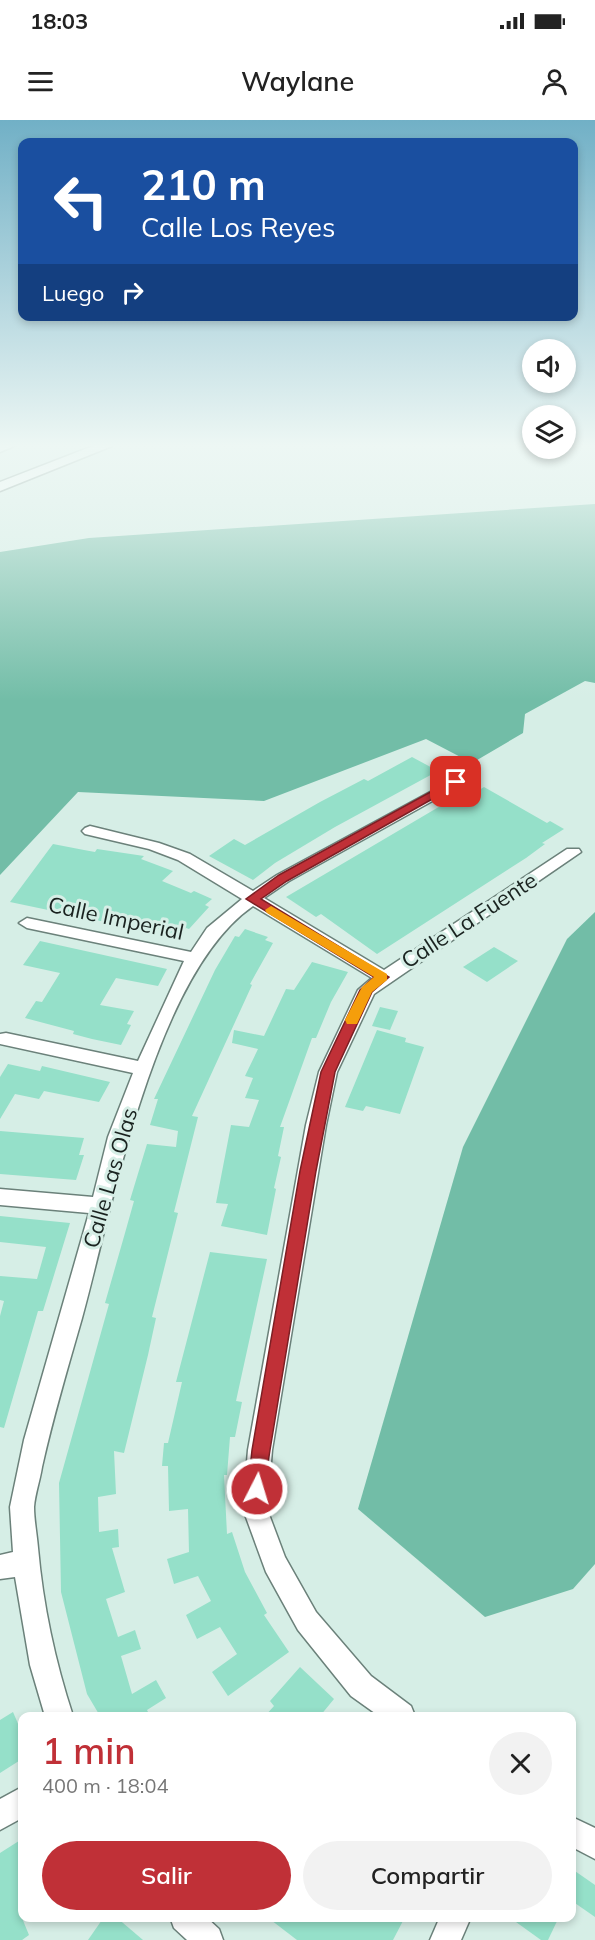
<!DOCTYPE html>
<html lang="es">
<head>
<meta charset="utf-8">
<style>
	body { margin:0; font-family:Mulish,sans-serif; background:#f2f2f2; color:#222; height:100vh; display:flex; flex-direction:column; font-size:22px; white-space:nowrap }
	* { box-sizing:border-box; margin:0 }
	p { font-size:20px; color:#767676 }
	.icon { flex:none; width:33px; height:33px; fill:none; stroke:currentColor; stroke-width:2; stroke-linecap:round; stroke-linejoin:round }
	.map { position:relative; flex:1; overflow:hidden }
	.panel { position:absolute; left:18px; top:1592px; width:558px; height:210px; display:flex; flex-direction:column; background:#fff; border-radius:12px; box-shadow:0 3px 9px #0003 }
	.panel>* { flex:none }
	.guide { position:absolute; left:18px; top:18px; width:560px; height:183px; border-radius:12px; box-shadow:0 3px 9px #0003; background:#1a4fa0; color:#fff; overflow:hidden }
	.tools { position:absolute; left:522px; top:219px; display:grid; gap:12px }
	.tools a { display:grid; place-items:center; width:54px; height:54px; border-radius:50%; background:#fff; box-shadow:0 3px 9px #0003; font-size:30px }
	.pin { position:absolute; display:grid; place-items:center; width:51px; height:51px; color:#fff; margin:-26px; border-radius:12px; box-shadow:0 3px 9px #0006 }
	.me { position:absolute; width:66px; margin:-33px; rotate:5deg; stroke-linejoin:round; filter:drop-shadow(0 0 4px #0008) }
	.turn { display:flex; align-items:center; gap:21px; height:126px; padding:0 24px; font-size:27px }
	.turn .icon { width:78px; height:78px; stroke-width:2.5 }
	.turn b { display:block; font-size:42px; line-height:51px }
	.then { display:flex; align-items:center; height:57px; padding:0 24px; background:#0003; gap:12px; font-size:22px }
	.round { display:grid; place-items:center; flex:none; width:63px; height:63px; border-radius:32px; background:#f2f2f2 }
	.headline { display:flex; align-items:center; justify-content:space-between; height:102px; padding:0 24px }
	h1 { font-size:36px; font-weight:600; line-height:45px; color:#c03037 }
	.cta { display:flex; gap:12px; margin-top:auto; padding:12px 24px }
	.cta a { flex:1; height:69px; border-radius:36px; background:#c03037; color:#fff; font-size:24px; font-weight:600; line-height:69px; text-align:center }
	.cta a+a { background:#f2f2f2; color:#222 }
	.status { display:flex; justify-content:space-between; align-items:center; height:42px; padding:0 30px; background:#fff; direction:ltr }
	.status svg { height:16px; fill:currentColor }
	header { display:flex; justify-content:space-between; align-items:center; height:78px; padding:0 24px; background:#fff; font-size:27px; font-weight:600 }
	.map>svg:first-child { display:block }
	.forest { fill:#72bda7 }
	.building { fill:#95e0c9 }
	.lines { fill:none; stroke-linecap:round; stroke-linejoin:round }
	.minor-casing { stroke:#6b817a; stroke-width:3 }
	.tertiary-casing { stroke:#6b817a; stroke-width:3 }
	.minor { fill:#fff; fill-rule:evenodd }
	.tertiary { fill:#fff; fill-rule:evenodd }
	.route { fill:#c03037; stroke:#7d1f24; stroke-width:1.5 }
	.slow { fill:#f59e0b }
	.labels { text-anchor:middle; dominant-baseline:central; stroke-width:6; stroke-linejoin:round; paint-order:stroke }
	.street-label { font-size:22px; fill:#19221f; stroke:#d6eee6 }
</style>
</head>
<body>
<div class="status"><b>18:03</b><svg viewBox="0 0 49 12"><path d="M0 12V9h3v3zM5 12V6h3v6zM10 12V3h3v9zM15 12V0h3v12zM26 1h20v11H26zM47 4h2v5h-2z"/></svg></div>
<header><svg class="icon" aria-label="menu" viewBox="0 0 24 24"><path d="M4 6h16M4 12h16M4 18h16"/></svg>Waylane<svg class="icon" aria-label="person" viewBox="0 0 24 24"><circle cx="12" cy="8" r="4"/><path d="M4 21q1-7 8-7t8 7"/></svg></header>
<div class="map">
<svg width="595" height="1820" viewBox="0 0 595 1820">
	<rect width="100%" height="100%" fill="#d6eee6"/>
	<!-- forest -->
	<g class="forest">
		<path d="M595,384V563L585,561L525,594L523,613L472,643L426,619L264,681L78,672L0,755V432L89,418Z"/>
		<path d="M595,792V1444L573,1469L485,1497L358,1389L463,1027L567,819Z"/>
	</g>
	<!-- building -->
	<g class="building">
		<path d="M412,637L438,651L335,707L275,743L253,760L209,736L234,719L245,725L320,682L364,659L368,661Z"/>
		<path d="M484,667L547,703L550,701L564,709L542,723L545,724L526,738L377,834L321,794L316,797L286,777L437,688L459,676L465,679Z"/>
		<path d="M53,724L84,730L95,732L97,729L144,736L141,739L173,751L162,761L191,773L194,771L212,779L205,785L209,787L189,809L186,808L179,816L133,800L129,807L10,782Z"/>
		<path d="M245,809L268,817L265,820L273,823L250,864L252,865L192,996L198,997L174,1092L178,1093L152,1197L156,1198L148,1235L124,1333L114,1331L116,1374L98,1377L99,1412L118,1409L119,1427L112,1428L125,1472L106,1479L118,1517L135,1510L141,1529L121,1536L132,1574L156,1560L166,1578L147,1590L150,1596H100L87,1574L61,1472L59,1363L109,1184L105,1183L125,1113L134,1081L130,1080L147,1024L176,1027L178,1011L150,1005L158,979H154L215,850L235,816L239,817Z"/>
		<path d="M40,821L167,849L158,866L116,858L100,885L134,891L127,904L131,905L121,925L92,919L73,914L74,911L25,898L36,881L42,882L60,853L23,845Z"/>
		<path d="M494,827L518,841L487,862L463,847Z"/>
		<path d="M312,842L348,852L331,882L316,918H312L280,1007H284L278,1036L281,1037L274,1068L276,1069L267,1115L221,1106L228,1084L216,1083L231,1005L249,1007L259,980L245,978L253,958L245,956L258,929L232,923L234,910L264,916L286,869L294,870Z"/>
		<path d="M380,887L398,891L390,910L372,906Z"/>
		<path d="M377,910L406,918L405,922L424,927L400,994L366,986L363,991L345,987Z"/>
		<path d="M8,944L40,951L42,946L110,962L99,982L44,971L39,979L15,974L0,999V957Z"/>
		<path d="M0,1011L84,1018L79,1035H84L76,1060L0,1054Z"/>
		<path d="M0,1096L70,1103L43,1191H38L4,1308L0,1307V1196L4,1181L0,1180V1156L37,1159L46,1127L0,1122Z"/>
		<path d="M210,1132L267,1139L236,1281L242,1282L235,1317H230L227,1355H224L227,1414L232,1412L245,1452L267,1493L264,1495L289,1532L228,1576L212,1552L237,1534L220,1507L197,1519L186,1495L211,1481L198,1456L174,1464L167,1439L189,1432L188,1389L169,1391L168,1346H162L164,1323H168L182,1262H176Z"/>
		<path d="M300,1547L334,1579L320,1596H265L274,1586L270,1581Z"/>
		<path d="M13,1592L22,1613V1639L0,1653V1600Z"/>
		<path d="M22,1719V1798L29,1815L22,1820H0V1733Z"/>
		<path d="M572,1749L595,1765V1797L572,1781Z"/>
		<path d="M104,1797H116L143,1820H88Z"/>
		<path d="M267,1797H405L393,1820H297Z"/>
		<path d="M509,1797H559L548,1820H541Z"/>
	</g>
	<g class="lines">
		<!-- minor casing -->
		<g class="minor-casing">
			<g id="minor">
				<path d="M0,326H14L0,332Z"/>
				<path d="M456,658L461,659L463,662L461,665L289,761L264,778L384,850L567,729H579L581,732L374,874L337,952L326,1005L272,1330L267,1389L285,1437L316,1492L371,1556L411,1586L415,1596H379L351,1576L298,1510L266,1452L243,1389L248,1330L306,1005L319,952L358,870L372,858L253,786C155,854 113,1085 82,1198C68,1247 53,1297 42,1347C40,1360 35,1374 34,1387C34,1400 37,1415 38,1428C43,1485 55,1541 73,1596H45L30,1545L15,1457L0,1459V1435L13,1432L10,1387L24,1320L89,1093L0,1085V1069L93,1077L108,1017L133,953L0,924V914L6,913L138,941L184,841L27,808L19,803L27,798L191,832L207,808L242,779L178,740L149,729L85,714L82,711L85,708L90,706L159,723L190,734L253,771L277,755Z"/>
				<path d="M22,1667V1698L0,1710V1679Z"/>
				<path d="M572,1697L595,1708V1739L572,1727Z"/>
				<path d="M170,1797H206L219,1809L223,1820H187L174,1808Z"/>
				<path d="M440,1797H471L461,1820H430Z"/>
			</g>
		</g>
		<!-- tertiary casing -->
		<g class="tertiary-casing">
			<path id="tertiary" d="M93,326H112L0,371V362Z"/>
		</g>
		<!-- minor -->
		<use href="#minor" class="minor"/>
		<!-- tertiary -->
		<use href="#tertiary" class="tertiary"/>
	</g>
	<!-- sky -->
	<linearGradient id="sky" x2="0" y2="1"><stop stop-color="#71b0c6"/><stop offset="0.56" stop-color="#edf7f4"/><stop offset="1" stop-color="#edf7f4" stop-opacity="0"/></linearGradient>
	<rect width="595" height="581" fill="url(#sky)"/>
	<!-- route -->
	<path class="route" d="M456,658L459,659V664L287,761L261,779L389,857L372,872L335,952L316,1051L270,1330L263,1375L257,1378L250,1375L248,1369L252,1330L300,1051L321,952L360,870L374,857L246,779L279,755Z"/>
	<!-- slow -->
	<path class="slow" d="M271,786L387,854V860L372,872L357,904H347L345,900L362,867L374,857L267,793L265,790Z"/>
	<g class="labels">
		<!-- street labels -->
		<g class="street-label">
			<text transform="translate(116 798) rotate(12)">Calle Imperial</text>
			<text transform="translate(469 800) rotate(-33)">Calle La Fuente</text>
			<text transform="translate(110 1058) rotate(-74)">Calle Las Olas</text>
		</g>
	</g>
</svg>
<div class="tools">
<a><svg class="icon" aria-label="sound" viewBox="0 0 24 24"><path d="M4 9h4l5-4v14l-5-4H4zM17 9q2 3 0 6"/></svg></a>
<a><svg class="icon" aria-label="layers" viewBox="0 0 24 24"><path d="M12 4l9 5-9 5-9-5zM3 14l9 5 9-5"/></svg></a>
</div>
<div class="pin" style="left:456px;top:662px;background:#d93025"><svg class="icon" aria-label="arrive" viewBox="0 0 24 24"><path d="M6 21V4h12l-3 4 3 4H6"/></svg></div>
<svg class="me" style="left:257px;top:1369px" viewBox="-20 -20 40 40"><circle r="17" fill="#c03037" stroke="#fff" stroke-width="3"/><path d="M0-11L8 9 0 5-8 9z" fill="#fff"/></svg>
<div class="guide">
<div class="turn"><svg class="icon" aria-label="left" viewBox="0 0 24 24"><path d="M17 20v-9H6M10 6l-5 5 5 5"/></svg><div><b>210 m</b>Calle Los Reyes</div></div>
<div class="then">Luego<svg class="icon" aria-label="right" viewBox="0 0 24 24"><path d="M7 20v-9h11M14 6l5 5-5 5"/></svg></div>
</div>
<section class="panel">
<div class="headline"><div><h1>1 min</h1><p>400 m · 18:04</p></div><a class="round"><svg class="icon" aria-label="close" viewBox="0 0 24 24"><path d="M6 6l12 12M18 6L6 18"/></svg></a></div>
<div class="cta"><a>Salir</a><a>Compartir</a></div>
</section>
</div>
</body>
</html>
